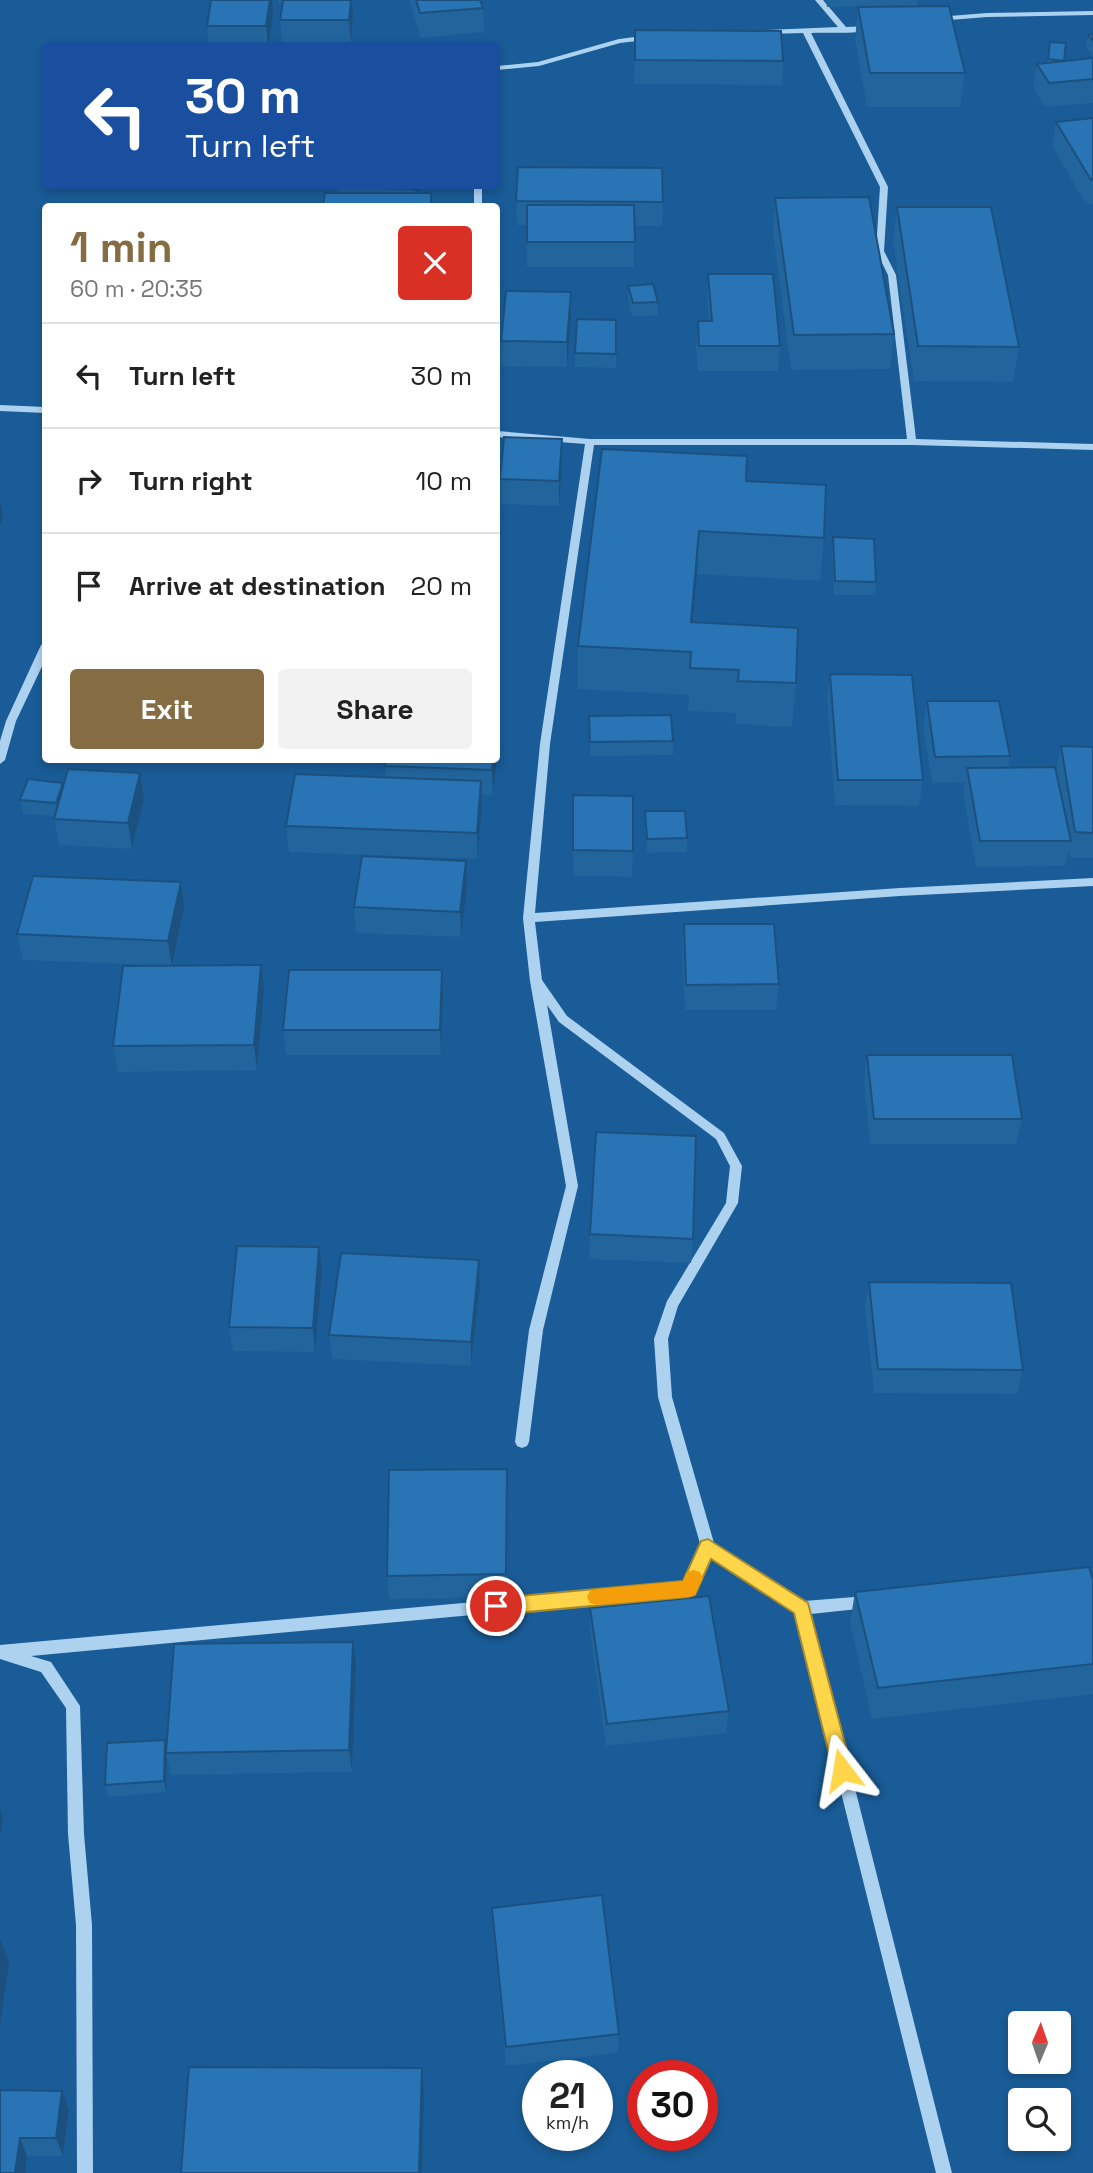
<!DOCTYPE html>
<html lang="en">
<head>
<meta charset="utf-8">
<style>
	body { margin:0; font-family:"Space Grotesk",sans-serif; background:#f2f2f2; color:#222; height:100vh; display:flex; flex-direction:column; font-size:26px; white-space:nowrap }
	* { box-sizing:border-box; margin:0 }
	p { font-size:23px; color:#767676 }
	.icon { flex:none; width:38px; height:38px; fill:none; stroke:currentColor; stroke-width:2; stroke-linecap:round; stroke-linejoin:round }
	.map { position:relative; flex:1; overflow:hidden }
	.panel { position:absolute; left:42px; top:203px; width:458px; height:560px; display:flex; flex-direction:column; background:#fff; border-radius:7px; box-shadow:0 4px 10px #0003 }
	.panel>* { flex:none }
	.hud { position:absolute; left:42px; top:42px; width:458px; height:147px; border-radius:7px; box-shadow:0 4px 10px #0003; background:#1a4fa0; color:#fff; overflow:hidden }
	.needle { width:46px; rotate:2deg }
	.buttons { position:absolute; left:1008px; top:2011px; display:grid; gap:14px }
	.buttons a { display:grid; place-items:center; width:63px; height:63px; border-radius:7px; background:#fff; box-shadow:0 4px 10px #0003; font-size:35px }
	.speed { position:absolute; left:522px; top:2060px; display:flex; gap:14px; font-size:35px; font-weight:700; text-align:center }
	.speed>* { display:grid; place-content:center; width:91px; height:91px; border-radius:50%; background:#fff; box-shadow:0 4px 10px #0003; line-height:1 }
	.speed small { font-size:18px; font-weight:400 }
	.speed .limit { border:10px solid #d22; background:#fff; color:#111 }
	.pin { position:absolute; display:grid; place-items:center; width:60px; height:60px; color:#fff; margin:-30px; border:4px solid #fff; border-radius:50%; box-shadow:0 2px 7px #0007 }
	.me { position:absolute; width:77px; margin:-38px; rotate:346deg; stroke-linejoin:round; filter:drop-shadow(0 0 5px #0008) }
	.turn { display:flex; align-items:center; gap:24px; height:147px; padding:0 28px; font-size:32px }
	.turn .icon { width:91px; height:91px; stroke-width:2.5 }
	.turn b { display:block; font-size:49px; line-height:60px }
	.round { display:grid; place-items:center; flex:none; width:74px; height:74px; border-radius:7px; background:#f2f2f2 }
	.summary { display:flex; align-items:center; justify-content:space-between; height:119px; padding:0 28px }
	h1 { font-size:42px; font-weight:800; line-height:52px; color:#856c43 }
	.button { display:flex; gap:14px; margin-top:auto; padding:14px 28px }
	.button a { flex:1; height:80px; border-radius:7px; background:#856c43; color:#fff; font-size:28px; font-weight:800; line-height:80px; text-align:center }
	.button a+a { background:#f2f2f2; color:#222 }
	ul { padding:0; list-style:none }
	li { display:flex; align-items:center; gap:21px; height:105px; padding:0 28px; border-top:2px solid #e0e0e0 }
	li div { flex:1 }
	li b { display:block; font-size:26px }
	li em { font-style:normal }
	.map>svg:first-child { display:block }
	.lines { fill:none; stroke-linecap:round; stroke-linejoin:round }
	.minor { fill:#add2f0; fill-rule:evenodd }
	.wall { fill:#22649c }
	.shaded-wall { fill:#1c517f }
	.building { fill:#2874b5; stroke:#1c517f; stroke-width:2 }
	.route { fill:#ffd54a; stroke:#a68a30; stroke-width:2 }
	.slow { fill:#f59e0b }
</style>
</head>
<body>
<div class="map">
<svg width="1093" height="2173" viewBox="0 0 1093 2173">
	<rect width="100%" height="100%" fill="#195c97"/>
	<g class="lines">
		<!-- minor -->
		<g class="minor">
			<path d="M815,0H823L846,27L871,26L875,28C861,35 829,32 811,33L888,187L884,251L896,275L916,439L1093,444V450L912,445H594L550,744L535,913L900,888L1093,878V886L900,896L535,922L542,980L567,1016L724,1133L742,1166L738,1203L678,1306L668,1339L672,1397L714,1543L804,1601L867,1596L872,1598L874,1602L872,1606L867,1608L811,1614L952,2173H936L796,1612L711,1556L693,1593L688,1595L31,1656L51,1662L80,1706L84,1834L92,1925L93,2173H77L76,1925L68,1834L66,1708L41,1672L0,1659V1645L684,1583L701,1547L658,1397L654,1339L667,1301L726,1203L730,1166L716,1139L559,1022L547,1005L578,1186L543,1330L529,1442L527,1446L522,1448L517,1446L515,1442L529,1330L566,1186L530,981L523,918L540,744L585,444L497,437V431L590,439H907L888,275L876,251L880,187L803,33L767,34L763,32L767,30L838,27Z"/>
			<path d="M1093,11V15L987,17L937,21L933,19L937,17L987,13Z"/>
			<path d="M651,35L655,37L654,39L620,43L539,66L497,70V66L538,62L619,39Z"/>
			<rect x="474" y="186" width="8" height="20"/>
			<path d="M0,405L46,407V413L0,411Z"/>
			<path d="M46,642V658L16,721L5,760L0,764V741L6,721L41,645Z"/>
		</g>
	</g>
	<!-- wall -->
	<g class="wall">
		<path d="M278,0H352L353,15L351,44H282L280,20L283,3H278Z"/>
		<path d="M409,0H480L483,8L484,32L421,38Z"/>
		<path d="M826,0H918L917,6L827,7Z"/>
		<path d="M858,7L965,73L960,107H867L855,40Z"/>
		<path d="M273,12L269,46H209L207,26Z"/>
		<path d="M635,30L783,61L782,85L634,84Z"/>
		<path d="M1093,34V56L1086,48L1088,35Z"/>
		<path d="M1050,42L1064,61L1093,58V103L1045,107L1033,88L1037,64L1047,63Z"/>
		<path d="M1093,118V204H1086L1052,146L1056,122Z"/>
		<path d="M337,186H420L419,193H338Z"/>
		<path d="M775,198L894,334L890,369L791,370L773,233Z"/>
		<path d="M516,201L663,202L662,226H634V267H527V225H517Z"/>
		<path d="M897,207L1019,347L1013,382L914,381L893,241Z"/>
		<path d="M708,274L780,346L778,371H698L696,347L698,321H709L707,299Z"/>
		<path d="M628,286L658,302V315L632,317L628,299Z"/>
		<path d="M571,317L567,367L501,366V341Z"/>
		<path d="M616,320V368L575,367V353Z"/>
		<path d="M562,439V465L559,506L501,504L500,479Z"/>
		<path d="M746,481L824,538L820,581L697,574L693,622L796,683L792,727L735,724L736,713L688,711L689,695L578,689V646Z"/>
		<path d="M833,537L876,582L875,595H834L832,551Z"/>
		<path d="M830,674L923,780L919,806L835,805L827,700Z"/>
		<path d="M927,701L1010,756L1008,768L1056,771L1061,746L1093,747V858H1070L1069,850L1065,866L976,867L963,794L965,782L932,783L923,727Z"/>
		<path d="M589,716L673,741V755L590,756Z"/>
		<path d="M497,760L493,795H482V807L477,859L289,852L286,826L386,777L385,766Z"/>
		<path d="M140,773L144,799L132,849L59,845L54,819L55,816L23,814L20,800L63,783Z"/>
		<path d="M573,795L633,851L632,877L573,876Z"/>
		<path d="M645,811L687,838V852L647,853L645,824Z"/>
		<path d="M467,887L461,937L356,933L354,907Z"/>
		<path d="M184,908L173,965L264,991L257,1070L118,1072L113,1046L154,965L23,960L17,934Z"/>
		<path d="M684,924L779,984L776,1010H685L682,950Z"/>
		<path d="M442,970L443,995L441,1055H286L283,1030Z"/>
		<path d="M867,1055L1022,1119L1016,1144H870L864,1080Z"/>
		<path d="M590,1234L693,1239L691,1263L589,1259Z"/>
		<path d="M479,1260L480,1285L471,1366L332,1359L329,1335Z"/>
		<path d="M322,1272L315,1352L233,1351L229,1327Z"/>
		<path d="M869,1282L1023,1370L1017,1394L874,1393L865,1307Z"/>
		<path d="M507,1469V1597L389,1599L387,1576Z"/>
		<path d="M1093,1580V1694L872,1719L850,1623L855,1592Z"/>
		<path d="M590,1608L729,1711L726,1733L606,1746L590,1631Z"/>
		<path d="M356,1664L352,1772L171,1775L167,1759L166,1792L108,1797L105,1785L165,1740L166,1747Z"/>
		<path d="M492,1908L619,2034L618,2053L506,2066L493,1928Z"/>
		<path d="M0,2090L69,2110L63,2156H27L25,2173Z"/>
	</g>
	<!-- shaded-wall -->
	<g class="shaded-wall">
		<path d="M270,0H272L273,12L269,46H268L266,26Z"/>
		<path d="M351,0H352L353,15L351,44L349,20Z"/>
		<path d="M415,186H420L417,206H416Z"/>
		<path d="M571,292V317L567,367V342Z"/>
		<path d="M562,439V465L559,506V481Z"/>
		<path d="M0,502L3,517L0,526Z"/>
		<path d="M699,531L697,574L690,652L691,622Z"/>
		<path d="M499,703L500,729L497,756V726Z"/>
		<path d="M493,760H497L493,795L492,770Z"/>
		<path d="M140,773L144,799L132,849L128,823Z"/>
		<path d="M481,781L482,807L477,859V833Z"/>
		<path d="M63,783L66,797L59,817L56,803Z"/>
		<path d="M466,861L467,887L461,937L460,912Z"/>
		<path d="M181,882L184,908L172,966L168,941Z"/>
		<path d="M261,965L264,991L257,1070L254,1045Z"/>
		<path d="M442,970L443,995L441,1055L440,1030Z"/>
		<path d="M319,1247L322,1272L315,1352L313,1328Z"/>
		<path d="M479,1260L480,1285L471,1366V1342Z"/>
		<path d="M353,1642L356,1664L352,1772L349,1750Z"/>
		<path d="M165,1740L167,1753H166L167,1759L166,1792L164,1781Z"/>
		<path d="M0,1809L3,1818L0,1836Z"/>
		<path d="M0,1939L9,1962L0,2027Z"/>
		<path d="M422,2068L424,2094L422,2173H419Z"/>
		<path d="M62,2091L69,2110L63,2156L56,2138Z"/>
		<path d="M20,2138L27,2156L25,2173H15Z"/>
	</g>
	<!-- building -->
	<g class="building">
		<path d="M211,0H270L266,26H207Z"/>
		<path d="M283,0H351L349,20H280Z"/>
		<path d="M416,0H480L483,8L420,13Z"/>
		<path d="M949,6L965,73H870L858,7Z"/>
		<path d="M635,30L781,31L783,61L635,60Z"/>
		<path d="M1093,34V41L1088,35Z"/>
		<path d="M1050,42L1066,43L1064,61L1048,59Z"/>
		<path d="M1093,58V79L1049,83L1037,64Z"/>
		<path d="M1093,118V179L1091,180L1056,122Z"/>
		<path d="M518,167L662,168L663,202L516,201Z"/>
		<path d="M337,186H415V189L337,187Z"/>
		<path d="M325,193H431V206H323Z"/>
		<path d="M869,197L894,334L794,335L775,198Z"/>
		<path d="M527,205H634L635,242H527Z"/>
		<path d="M897,207H991L1019,347L918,346Z"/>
		<path d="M708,274H773L780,346H699L698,321H712Z"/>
		<path d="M653,284L658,302L633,303L628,286Z"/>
		<path d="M506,291L571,292L567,342L501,341Z"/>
		<path d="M577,319L616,320V354L575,353Z"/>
		<path d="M504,437L562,439L559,481L500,479Z"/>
		<path d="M602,449L747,456L746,481L826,485L824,538L699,531L691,622L798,628L796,683L738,681L739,670L690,668L691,652L578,646Z"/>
		<path d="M833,537L874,539L876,582L835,581Z"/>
		<path d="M830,674L912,675L923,780H838Z"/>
		<path d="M927,701H999L1010,756L935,757Z"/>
		<path d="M497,703H499L497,726Z"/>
		<path d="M671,715L673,741L590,742L589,716Z"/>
		<path d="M1061,746L1093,747V833L1075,832Z"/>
		<path d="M386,760H493L492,770L385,766Z"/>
		<path d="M1055,767L1071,841H980L967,768Z"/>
		<path d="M68,769L140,773L128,823L54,819Z"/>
		<path d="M295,774L481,781L477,833L286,826Z"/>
		<path d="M28,779L63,783L56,803L20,800Z"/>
		<path d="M573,795L633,796V851L573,850Z"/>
		<path d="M645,811H685L687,838L647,839Z"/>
		<path d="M362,856L466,861L460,912L354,907Z"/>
		<path d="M33,876L181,882L168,941L17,934Z"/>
		<path d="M684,924H774L779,984L686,985Z"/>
		<path d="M261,965L254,1045L113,1046L123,966Z"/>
		<path d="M289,970H442L440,1030H283Z"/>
		<path d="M867,1055H1012L1022,1119H874Z"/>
		<path d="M596,1132L696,1136L693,1239L590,1234Z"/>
		<path d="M237,1246L319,1247L313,1328L229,1327Z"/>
		<path d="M341,1253L479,1260L471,1342L329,1335Z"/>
		<path d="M869,1282L1011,1283L1023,1370L878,1369Z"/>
		<path d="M507,1469L506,1574L387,1576L389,1470Z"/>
		<path d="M1089,1567L1093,1580V1664L878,1688L855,1592Z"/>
		<path d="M709,1596L729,1711L607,1724L590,1608Z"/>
		<path d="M353,1642L349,1750L166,1753L174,1644Z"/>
		<path d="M165,1740L164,1781L105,1785L107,1743Z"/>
		<path d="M602,1895L619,2034L506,2047L492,1908Z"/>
		<path d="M189,2067L422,2068L419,2173H181Z"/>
		<path d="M0,2090L62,2091L56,2138H20L15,2173H0Z"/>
	</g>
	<!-- route -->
	<path class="route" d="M708,1539L808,1603L852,1770L849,1776L842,1779L835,1776L833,1770L794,1613L711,1559L695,1595L688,1597L496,1615L489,1612L486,1606L489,1601L496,1598L683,1581L701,1541Z"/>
	<!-- slow -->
	<path class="slow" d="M693,1570L700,1572L703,1578L695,1595L688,1597L597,1605L590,1603L587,1597L590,1591L597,1589L683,1581L687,1572Z"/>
</svg>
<div class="buttons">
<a><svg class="needle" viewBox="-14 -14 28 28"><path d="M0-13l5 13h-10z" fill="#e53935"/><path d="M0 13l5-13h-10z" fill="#767676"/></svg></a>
<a><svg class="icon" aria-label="search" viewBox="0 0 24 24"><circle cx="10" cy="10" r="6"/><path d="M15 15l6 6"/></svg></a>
</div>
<div class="speed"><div>21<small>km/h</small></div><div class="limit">30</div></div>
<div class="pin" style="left:496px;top:1606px;background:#d93025"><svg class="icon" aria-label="arrive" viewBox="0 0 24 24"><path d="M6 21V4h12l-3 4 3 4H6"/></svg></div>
<svg class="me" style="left:842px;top:1770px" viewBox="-20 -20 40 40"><path d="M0-17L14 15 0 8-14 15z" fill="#ffd54a" stroke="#fff" stroke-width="4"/></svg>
<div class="hud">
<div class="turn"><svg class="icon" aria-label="left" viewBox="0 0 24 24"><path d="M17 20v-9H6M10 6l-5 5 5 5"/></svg><div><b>30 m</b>Turn left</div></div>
</div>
<section class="panel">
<div class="summary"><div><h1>1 min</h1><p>60 m · 20:35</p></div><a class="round" style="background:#d93025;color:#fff"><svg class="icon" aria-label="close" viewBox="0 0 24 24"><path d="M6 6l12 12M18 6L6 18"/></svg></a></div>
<ul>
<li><svg class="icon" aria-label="left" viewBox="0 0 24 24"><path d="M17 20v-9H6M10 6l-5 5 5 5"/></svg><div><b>Turn left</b></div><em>30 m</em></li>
<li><svg class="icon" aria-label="right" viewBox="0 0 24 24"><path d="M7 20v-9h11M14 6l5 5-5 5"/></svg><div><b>Turn right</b></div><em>10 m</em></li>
<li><svg class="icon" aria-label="arrive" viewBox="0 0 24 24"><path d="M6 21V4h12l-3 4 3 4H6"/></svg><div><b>Arrive at destination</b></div><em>20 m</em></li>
</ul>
<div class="button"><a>Exit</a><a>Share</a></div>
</section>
</div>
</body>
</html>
